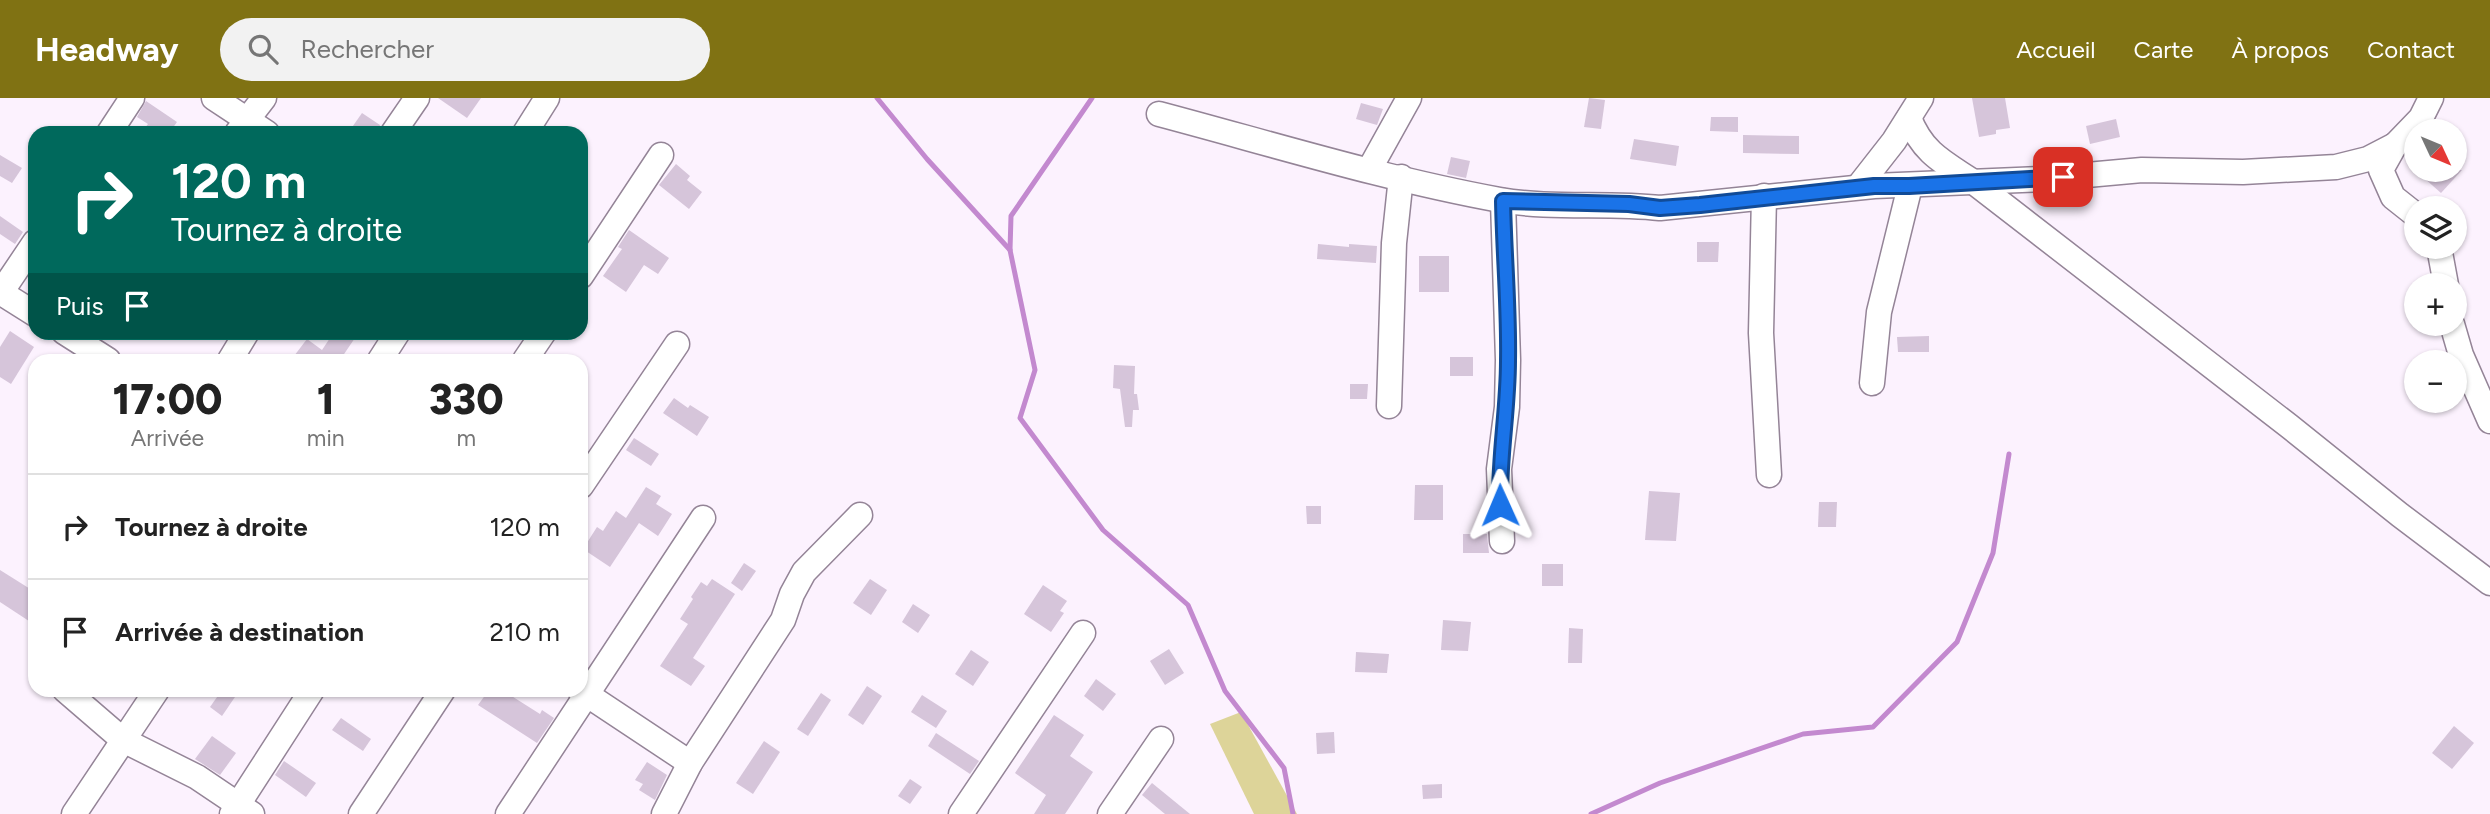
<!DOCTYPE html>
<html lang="fr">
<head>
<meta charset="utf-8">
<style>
	body { margin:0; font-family:Figtree,sans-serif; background:#f2f2f2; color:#222; height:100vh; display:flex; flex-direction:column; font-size:26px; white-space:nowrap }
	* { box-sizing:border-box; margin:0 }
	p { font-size:23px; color:#767676 }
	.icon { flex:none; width:38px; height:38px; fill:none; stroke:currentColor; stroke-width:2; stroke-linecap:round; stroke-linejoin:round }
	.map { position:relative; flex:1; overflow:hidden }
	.panel { position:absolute; left:28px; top:256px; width:560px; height:343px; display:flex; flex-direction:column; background:#fff; border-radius:21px; box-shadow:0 2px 5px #0004 }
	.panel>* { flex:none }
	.hud { position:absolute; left:28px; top:28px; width:560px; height:214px; border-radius:21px; box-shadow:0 2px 5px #0004; background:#00695c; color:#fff; overflow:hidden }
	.needle { width:46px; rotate:134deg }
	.buttons { position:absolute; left:2404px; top:21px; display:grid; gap:14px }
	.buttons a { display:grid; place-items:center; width:63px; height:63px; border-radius:50%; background:#fff; box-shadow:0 2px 5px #0004; font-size:35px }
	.pin { position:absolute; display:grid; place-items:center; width:60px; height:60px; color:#fff; margin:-30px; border-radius:14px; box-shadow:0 4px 10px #0006 }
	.me { position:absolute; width:77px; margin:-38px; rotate:359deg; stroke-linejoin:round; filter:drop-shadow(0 0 5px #0008) }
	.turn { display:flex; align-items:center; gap:24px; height:147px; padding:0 28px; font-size:32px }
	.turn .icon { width:91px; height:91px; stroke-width:2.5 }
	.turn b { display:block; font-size:49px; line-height:60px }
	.then { display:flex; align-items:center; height:66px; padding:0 28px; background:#0003; gap:14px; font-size:26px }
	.eta { display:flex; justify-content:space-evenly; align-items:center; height:119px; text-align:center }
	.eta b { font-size:42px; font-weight:800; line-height:49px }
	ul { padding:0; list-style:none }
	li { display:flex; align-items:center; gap:21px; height:105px; padding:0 28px; border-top:2px solid #e0e0e0 }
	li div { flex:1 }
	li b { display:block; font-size:26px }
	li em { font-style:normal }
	header { display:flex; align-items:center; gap:42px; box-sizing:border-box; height:98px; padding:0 35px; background:#807213; color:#fff }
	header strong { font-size:33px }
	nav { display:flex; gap:38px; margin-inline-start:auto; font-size:24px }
	.search { width:490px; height:63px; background:#f2f2f2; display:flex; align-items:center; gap:18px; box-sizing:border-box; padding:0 24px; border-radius:38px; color:#767676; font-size:26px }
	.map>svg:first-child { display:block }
	.green { fill:#ddd499 }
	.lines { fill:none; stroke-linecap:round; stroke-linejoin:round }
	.stream { stroke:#c389cf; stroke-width:5 }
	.building { fill:#d6c5da }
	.minor-casing { stroke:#948497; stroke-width:27 }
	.minor { stroke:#fff; stroke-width:24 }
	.route-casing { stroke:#114b97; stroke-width:18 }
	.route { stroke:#1a73e8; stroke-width:12 }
</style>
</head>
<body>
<header>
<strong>Headway</strong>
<div class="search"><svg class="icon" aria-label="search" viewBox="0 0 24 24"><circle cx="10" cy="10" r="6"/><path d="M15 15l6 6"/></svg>Rechercher</div>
<nav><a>Accueil</a><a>Carte</a><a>À propos</a><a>Contact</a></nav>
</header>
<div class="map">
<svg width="2490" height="716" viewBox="0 0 2490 716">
	<rect width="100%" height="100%" fill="#fcf2fe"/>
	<!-- green -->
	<path class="green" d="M1241,614L1297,716H1254L1210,626Z"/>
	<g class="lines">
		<!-- stream -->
		<g class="stream">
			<path d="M877,0L927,61L1010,152"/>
			<path d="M1092,0L1011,118L1010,152L1035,272L1020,320L1103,432L1188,507L1225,593L1284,670L1293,716"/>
			<path d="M1591,716L1660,685L1803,636L1873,629L1957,544L1993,455L2009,356"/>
		</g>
	</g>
	<!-- building -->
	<g class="building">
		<path d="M438,0H481L467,20Z"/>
		<path d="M1589,0L1605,2L1601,31L1584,29Z"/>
		<path d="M1972,0H2005L2010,30L1996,32V36L1979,39Z"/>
		<path d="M146,3L177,24L169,35H141L148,26L137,19Z"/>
		<path d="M1361,5L1383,11L1377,27L1356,21Z"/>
		<path d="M362,15L380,27L378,35H348Z"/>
		<path d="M1711,19H1738V34L1710,33Z"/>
		<path d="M2116,21L2120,39L2090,46L2086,28Z"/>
		<path d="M1743,37L1799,38V56L1743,55Z"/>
		<path d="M1634,41L1679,48L1676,68L1630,61Z"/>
		<path d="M0,57L22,70L12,85L0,78Z"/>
		<path d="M1451,59L1470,63L1466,80L1447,76Z"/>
		<path d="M676,66L690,78L687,82L702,94L689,111L659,87Z"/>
		<path d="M2415,72H2462L2441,95Z"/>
		<path d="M0,118L23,134L15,146L0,136Z"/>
		<path d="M629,132L669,160L658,176L644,167L626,194L603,178L622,151L618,149Z"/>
		<path d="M1697,144H1719L1718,164H1697Z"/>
		<path d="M1318,146L1349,149V146L1377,148L1376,165L1317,161Z"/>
		<rect x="1419" y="158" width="30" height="36"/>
		<path d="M10,233L34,249L11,286L0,279V249Z"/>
		<path d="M334,234H359L340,262H291L307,241L322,252Z"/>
		<path d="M1929,238V254H1898L1897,239Z"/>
		<rect x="1450" y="259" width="23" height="19"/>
		<path d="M1114,267L1135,268L1134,296H1137L1139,312H1133L1132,329H1125L1120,291L1113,290Z"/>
		<path d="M1350,286H1368L1367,301H1350Z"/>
		<path d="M674,300L688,310L690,307L709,319L697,338L663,315Z"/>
		<path d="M634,340L659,356L651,368L626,352Z"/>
		<path d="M1415,387H1443V422H1414Z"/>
		<path d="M646,389L661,398L656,406L672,416L658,438L639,425L610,469L583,451L597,429L603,433L616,413L626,420Z"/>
		<path d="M1649,393L1680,395L1676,443L1645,442Z"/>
		<path d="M1819,404H1837L1836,429H1818Z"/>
		<path d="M1306,408H1321V426H1307Z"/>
		<path d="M1463,436H1487L1489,455H1463Z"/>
		<path d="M744,465L756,473L742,493L731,485Z"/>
		<rect x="1542" y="466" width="21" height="22"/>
		<path d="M0,472L35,494V527L0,504Z"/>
		<path d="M712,481L735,496L693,560L705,568L691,588L660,568L688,526L680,521L693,501L691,499L701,484L707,488Z"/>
		<path d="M870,481L887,492L871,517L853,505Z"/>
		<path d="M1043,487L1067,503L1060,513L1064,515L1051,534L1024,516Z"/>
		<path d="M913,506L930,517L918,535L902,524Z"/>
		<path d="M1443,522L1471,524L1468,553L1441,552Z"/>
		<path d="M1569,530L1583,531L1582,565H1568Z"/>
		<path d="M1169,551L1184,575L1165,587L1150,563Z"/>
		<path d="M971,552L989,564L973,588L955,576Z"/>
		<path d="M1356,554L1389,556L1387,575L1355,574Z"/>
		<path d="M1096,581L1116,596L1103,613L1084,598Z"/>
		<path d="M867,588L882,598L863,627L848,617Z"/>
		<path d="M222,592L235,599L222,618L210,609Z"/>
		<path d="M489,592H496L505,598L507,595L540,616L542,612L554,620L537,645L478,607Z"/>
		<path d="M821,595L831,602L808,638L797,631Z"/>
		<path d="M922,597L947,613L936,630L911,614Z"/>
		<path d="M1054,617L1084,637L1070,658L1093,674L1065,716H1034L1046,697L1015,675Z"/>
		<path d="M341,620L371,641L363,653L332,632Z"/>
		<path d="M2454,628L2474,645L2452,671L2432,655Z"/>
		<path d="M1334,634L1335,655L1317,656L1316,635Z"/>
		<path d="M936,635L979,663L970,676L928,648Z"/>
		<path d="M212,638L236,655L220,677L195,661Z"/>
		<path d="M764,643L780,654L753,696L736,685Z"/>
		<path d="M284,663L316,685L306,699L275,677Z"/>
		<path d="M647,664L667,677L655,702L639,692L643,686L635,682Z"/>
		<path d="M910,681L922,689L910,706L898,698Z"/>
		<path d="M1152,685L1190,716H1165L1142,697Z"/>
		<path d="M1442,686V700L1423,701L1422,687Z"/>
	</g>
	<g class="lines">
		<!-- minor casing -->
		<g class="minor-casing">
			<g id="minor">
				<path d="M214,0L267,35"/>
				<path d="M1159,16C1272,46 1385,81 1500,102C1551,111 1608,104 1660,110L1874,88L2043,81L2142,72L2243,74L2336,69L2368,61L2395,47"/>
				<path d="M1909,20C1923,56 1945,65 1975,85L2289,328L2400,417L2490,485"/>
				<path d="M109,35L132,0"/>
				<path d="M237,35L264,0"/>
				<path d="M393,35L417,0"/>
				<path d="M525,35L547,0"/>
				<path d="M1369,72L1409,0"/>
				<path d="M1858,89L1894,43L1921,0"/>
				<path d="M1764,98L1761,235L1769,377"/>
				<path d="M2417,118L2393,99L2381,72L2395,47L2421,20L2431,0"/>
				<path d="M2439,149L2446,187"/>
				<path d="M581,178L661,57"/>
				<path d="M0,194L35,216"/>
				<path d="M0,196L35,144"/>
				<path d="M2452,226L2461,257L2490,323"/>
				<path d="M64,234L108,262"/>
				<path d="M230,262L247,234"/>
				<path d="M380,262L398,234"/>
				<path d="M525,262L544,234"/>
				<path d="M1872,285L1879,214L1910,88"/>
				<path d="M1389,308L1394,145L1401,79"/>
				<path d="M581,388L677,246"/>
				<path d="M1502,443L1499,371L1507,309L1508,262L1503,103"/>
				<path d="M65,592L123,642L197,679L252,716"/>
				<path d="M580,592L690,665"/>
				<path d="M74,716L157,592"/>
				<path d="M232,716L312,592"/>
				<path d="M361,716L443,592"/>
				<path d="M508,716L703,420"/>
				<path d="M664,716L690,665L783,522L792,496L804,474L860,417"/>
				<path d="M961,716L1083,535"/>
				<path d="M1110,716L1161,641"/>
			</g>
		</g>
		<!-- minor -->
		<use href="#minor" class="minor"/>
	</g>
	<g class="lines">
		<!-- route casing -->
		<g class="route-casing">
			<path id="route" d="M1500,407C1499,359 1508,311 1508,263C1509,210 1504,156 1503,103L1629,106L1660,110L1700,107L1874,88H1909L2063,79"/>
		</g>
		<!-- route -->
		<use href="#route" class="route"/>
	</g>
</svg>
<div class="buttons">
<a><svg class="needle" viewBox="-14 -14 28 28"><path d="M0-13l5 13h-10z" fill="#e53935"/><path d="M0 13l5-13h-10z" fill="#767676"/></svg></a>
<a><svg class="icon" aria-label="layers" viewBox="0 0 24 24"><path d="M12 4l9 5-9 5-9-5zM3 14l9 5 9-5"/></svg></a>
<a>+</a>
<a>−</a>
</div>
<div class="pin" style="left:2063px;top:79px;background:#d93025"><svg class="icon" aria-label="arrive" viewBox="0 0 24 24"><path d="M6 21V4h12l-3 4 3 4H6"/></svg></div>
<svg class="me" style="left:1500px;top:407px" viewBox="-20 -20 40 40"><path d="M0-17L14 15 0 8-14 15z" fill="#1a73e8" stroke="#fff" stroke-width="4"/></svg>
<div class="hud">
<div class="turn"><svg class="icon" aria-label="right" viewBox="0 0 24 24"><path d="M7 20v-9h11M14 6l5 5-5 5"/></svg><div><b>120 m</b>Tournez à droite</div></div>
<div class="then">Puis<svg class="icon" aria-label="arrive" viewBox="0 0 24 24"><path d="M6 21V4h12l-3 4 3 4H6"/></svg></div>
</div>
<section class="panel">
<div class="eta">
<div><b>17:00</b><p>Arrivée</p></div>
<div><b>1</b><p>min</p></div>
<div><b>330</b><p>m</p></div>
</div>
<ul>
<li><svg class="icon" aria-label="right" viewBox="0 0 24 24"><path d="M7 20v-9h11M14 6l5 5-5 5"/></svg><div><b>Tournez à droite</b></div><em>120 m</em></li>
<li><svg class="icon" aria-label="arrive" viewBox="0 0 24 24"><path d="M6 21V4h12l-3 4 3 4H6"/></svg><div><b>Arrivée à destination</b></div><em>210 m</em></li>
</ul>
</section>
</div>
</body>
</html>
